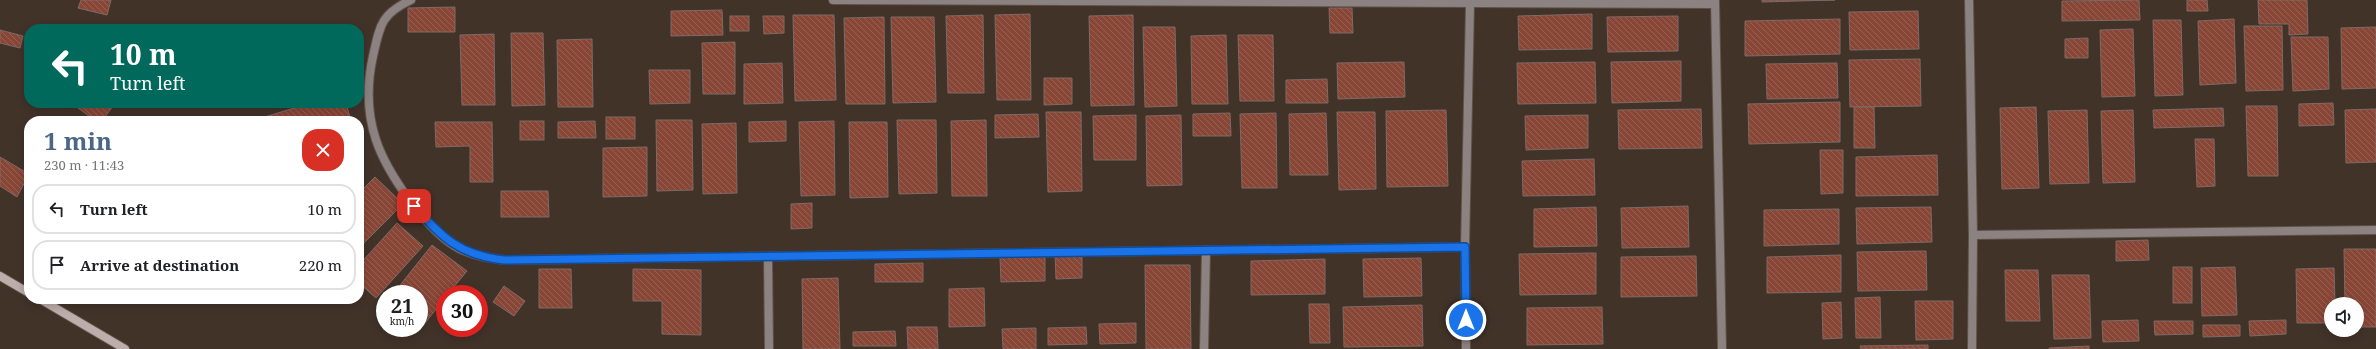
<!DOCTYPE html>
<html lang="en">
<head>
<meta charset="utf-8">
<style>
	body { margin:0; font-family:"Noto Serif",serif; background:#f6f6f6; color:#202124; height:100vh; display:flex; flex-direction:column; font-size:15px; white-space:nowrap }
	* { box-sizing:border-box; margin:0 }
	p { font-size:13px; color:#757577 }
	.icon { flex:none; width:22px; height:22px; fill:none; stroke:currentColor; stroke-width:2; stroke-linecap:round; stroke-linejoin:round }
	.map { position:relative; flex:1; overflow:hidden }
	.drawer { position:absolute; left:24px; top:116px; width:340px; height:188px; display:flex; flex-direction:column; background:#fff; border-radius:16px; box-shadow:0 2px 10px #0003 }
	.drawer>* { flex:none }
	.top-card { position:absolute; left:24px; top:24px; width:340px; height:84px; border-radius:16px; box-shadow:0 2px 10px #0003; background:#00695c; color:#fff; overflow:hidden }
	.fabs { position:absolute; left:2324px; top:297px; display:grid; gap:8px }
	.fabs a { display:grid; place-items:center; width:40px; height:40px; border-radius:50%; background:#fff; box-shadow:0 2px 10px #0003; font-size:20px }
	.speed { position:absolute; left:376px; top:285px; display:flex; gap:8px; font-size:20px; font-weight:700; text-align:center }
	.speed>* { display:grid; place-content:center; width:52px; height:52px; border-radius:50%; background:#fff; box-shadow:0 2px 10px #0003; line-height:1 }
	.speed small { font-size:10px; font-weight:400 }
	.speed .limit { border:6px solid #d22; background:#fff; color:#111 }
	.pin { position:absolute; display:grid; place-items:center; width:34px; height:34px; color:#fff; margin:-17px; border-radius:8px; box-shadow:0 2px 6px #0006 }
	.me { position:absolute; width:44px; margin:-22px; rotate:0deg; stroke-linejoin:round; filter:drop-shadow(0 0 3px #0008) }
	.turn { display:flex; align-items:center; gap:14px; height:84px; padding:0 20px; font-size:18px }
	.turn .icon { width:52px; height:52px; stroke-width:2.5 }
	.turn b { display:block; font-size:28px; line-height:34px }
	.round { display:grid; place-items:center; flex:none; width:42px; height:42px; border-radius:16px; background:#f6f6f6 }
	.overview { display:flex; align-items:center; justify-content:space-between; height:68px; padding:0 20px }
	h1 { font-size:24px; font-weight:700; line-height:30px; color:#4c6784 }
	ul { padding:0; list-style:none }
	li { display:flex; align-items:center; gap:12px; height:50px; margin:0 8px 6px; padding:0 12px; border:2px solid #e0e0e0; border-radius:16px }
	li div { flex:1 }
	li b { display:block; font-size:15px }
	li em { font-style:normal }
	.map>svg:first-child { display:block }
	.building { fill:url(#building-back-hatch); stroke:#7f6a65 }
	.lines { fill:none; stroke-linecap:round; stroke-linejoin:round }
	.street-casing { stroke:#5f5147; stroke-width:10 }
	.secondary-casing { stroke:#5f5147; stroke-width:10 }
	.street { stroke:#8c8281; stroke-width:8 }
	.secondary { stroke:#bdadab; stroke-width:8 }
	.route-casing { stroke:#114b97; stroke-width:10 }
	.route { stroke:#1a73e8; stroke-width:7 }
</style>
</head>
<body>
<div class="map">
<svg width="2376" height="349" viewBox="0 0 2376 349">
	<defs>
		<pattern id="building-back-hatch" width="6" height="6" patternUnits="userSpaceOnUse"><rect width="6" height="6" fill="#884637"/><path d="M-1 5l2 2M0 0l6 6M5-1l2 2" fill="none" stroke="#986053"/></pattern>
	</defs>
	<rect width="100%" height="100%" fill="#423329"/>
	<!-- building -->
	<g class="building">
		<path d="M81,0H111L107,15L78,8Z"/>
		<path d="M1762,0H1835L1762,2Z"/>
		<path d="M2139,0L2140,20L2062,21V1Z"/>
		<path d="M2187,0H2207L2208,11H2187Z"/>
		<path d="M2258,0H2307L2308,34L2289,35V24H2259Z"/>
		<path d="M455,7V32H408V8Z"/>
		<path d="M1329,8H1352L1353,33H1330Z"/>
		<path d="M722,10L723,35L671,36V11Z"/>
		<path d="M1918,11L1919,49L1850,50L1849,12Z"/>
		<path d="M1030,14L1031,100H997L995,15Z"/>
		<path d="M1592,14V49L1519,50L1518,16Z"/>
		<path d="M793,15H834L836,100L795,101Z"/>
		<path d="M983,15L984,93H948L946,16Z"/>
		<path d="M1133,15L1134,105L1091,106L1089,16Z"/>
		<rect x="730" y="16" width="19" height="15"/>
		<path d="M763,16H784V33L764,34Z"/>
		<path d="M1678,16V51L1608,52L1607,17Z"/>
		<path d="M884,17L885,104H846L844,18Z"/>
		<path d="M891,17H934L936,102L893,103Z"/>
		<path d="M1840,19V54L1745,56V21Z"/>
		<path d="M2234,19L2236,83L2200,85L2198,21Z"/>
		<path d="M2153,20H2181L2183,95L2155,96Z"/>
		<path d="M2244,26H2282L2283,90L2246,91Z"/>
		<path d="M1143,27H1175L1177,106L1145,107Z"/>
		<path d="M2376,27V88L2342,89L2341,28Z"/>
		<path d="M2133,29L2135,96L2102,97L2100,30Z"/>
		<path d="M0,30L23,36L20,48L0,43Z"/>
		<path d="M511,33H543L545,105L512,106Z"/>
		<path d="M494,34L495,105H462L460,35Z"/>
		<path d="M1226,35L1228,104H1192L1191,36Z"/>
		<path d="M1238,35H1273L1274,101H1240Z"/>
		<path d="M2291,37H2328L2329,89L2293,91Z"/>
		<path d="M2088,38V58H2065V39Z"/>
		<path d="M592,39L593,107H558L557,40Z"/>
		<path d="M735,42V94H703L702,43Z"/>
		<path d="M1920,59L1921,106L1850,107L1849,60Z"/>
		<path d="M1681,61V101L1612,103L1611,62Z"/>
		<path d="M1404,62L1405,97L1338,99L1337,63Z"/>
		<path d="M1595,62L1596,103L1518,104L1517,63Z"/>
		<path d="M782,63L783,103L744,104V64Z"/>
		<path d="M1837,63L1838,98L1767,99L1766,64Z"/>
		<path d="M649,70H690V103L650,104Z"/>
		<path d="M1044,78H1072V104L1044,105Z"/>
		<path d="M1327,79L1328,103H1286V80Z"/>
		<path d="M1840,102V142L1749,144L1748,104Z"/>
		<path d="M71,103H109L113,106L102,121H96Z"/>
		<path d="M311,103H346L351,121H251Z"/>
		<path d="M2333,103L2334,125L2299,126V104Z"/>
		<path d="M2246,106H2277L2278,176H2248Z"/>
		<path d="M1854,107H1874L1875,148H1854Z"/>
		<path d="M2036,107L2039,188L2002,189L2000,108Z"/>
		<path d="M2223,108L2224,126L2154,128L2153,110Z"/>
		<path d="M1701,109L1702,148L1619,149L1618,110Z"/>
		<path d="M2376,109V162L2346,163L2345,110Z"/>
		<path d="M1446,110L1448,186L1387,187L1386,111Z"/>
		<path d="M2087,110L2089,183L2050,184L2048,111Z"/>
		<path d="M2133,110L2135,182L2103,183L2101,111Z"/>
		<path d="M1046,112H1081L1082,191L1048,192Z"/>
		<path d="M1337,112H1375L1376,189L1339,190Z"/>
		<path d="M1230,113L1231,136H1193V114Z"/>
		<path d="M1276,113L1277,188H1242L1240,114Z"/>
		<path d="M1326,113L1328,175H1290L1289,114Z"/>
		<path d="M1038,114L1039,137L995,138V115Z"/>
		<path d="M1136,115V160H1094L1093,116Z"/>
		<path d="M1181,115L1182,185L1147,186L1146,116Z"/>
		<path d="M1588,115V148L1526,150L1525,116Z"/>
		<rect x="606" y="117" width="29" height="22"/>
		<path d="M656,120H692L693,190L657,191Z"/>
		<path d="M897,120H936L937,193L899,194Z"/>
		<path d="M986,120L987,196H952L951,121Z"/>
		<rect x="520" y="121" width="24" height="19"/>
		<path d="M595,121L596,138H558V122Z"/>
		<path d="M786,121V141L749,142V122Z"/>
		<path d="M834,121L835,195L801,196L799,122Z"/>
		<path d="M435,122H492L493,182H470V146L436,147Z"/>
		<path d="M849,122H887L888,197L850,198Z"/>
		<path d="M736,123L737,193L703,194L702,124Z"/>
		<path d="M2195,139H2214L2215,186L2197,187Z"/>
		<path d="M647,147V196L603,197V148Z"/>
		<path d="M1820,150H1843V193L1821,194Z"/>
		<path d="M1937,155L1938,195L1856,196V157Z"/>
		<path d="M0,157L29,174L17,197L0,186Z"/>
		<path d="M1594,159L1595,195L1523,196L1522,161Z"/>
		<path d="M375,177L403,204L359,248V193Z"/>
		<path d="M501,191H548L549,217H501Z"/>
		<path d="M812,203V228L791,229V204Z"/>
		<path d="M1688,206L1689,247L1622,248L1621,208Z"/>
		<path d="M1596,207L1597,246L1534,247V209Z"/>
		<path d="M1931,207L1932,242L1857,244L1856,208Z"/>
		<path d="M1839,209V244L1764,246V210Z"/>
		<path d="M397,223L423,246L376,298L359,283V265Z"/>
		<path d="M2148,240L2149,260L2116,261V241Z"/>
		<path d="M432,245L467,271L448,294H445V298L418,332L413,328H419V294H393Z"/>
		<path d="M2344,249H2376V327H2357V304H2345Z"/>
		<path d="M1926,251L1927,290L1858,291L1857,252Z"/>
		<path d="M1082,253V278L1056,279L1055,254Z"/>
		<path d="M1596,253V294L1520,295L1519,254Z"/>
		<path d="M1841,255V292L1767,293V257Z"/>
		<path d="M1045,256V281L1001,282L1000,257Z"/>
		<path d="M1696,256L1697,296L1621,297V257Z"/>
		<path d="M1421,258L1422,296L1364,297L1363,259Z"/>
		<path d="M1325,259V294L1251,295V261Z"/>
		<path d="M923,263V282H875V264Z"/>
		<path d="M1145,265H1190L1191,349H1146Z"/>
		<rect x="2173" y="267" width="19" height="36"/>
		<path d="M2235,267L2237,315L2202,316L2201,268Z"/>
		<path d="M2334,268L2335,304H2331V323H2297L2296,269Z"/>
		<path d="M539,269H571L572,308H539Z"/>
		<path d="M633,269L701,270V335L662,334V301H633Z"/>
		<path d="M2005,270H2038L2040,321H2006Z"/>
		<path d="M2052,275H2089L2091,338L2054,339Z"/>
		<path d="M838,278L840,349H803L802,279Z"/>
		<path d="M504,286L525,301L514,316L493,302Z"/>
		<path d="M984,288L985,326L949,327V289Z"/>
		<path d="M1880,297L1881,338H1856L1855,298Z"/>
		<path d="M1915,301H1953V339L1916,340Z"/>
		<path d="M1841,302L1842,338L1823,339L1822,303Z"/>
		<path d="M1309,304H1329L1330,343H1310Z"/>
		<path d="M1422,305L1423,346L1344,347L1343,307Z"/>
		<path d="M1602,307L1603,344L1527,345V308Z"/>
		<path d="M2138,320L2139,341L2103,342L2102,321Z"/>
		<path d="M2286,320V334L2250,336L2249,321Z"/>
		<path d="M2154,321H2193V334L2155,335Z"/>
		<path d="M1136,323V343L1100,344L1099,324Z"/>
		<path d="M2203,325H2240V336L2203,337Z"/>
		<path d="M907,327H937L938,349H908Z"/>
		<path d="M1086,327L1087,344L1048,345V328Z"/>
		<path d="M1036,328V349H1003L1002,329Z"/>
		<path d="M895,331L896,346H853V332Z"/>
		<path d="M1928,345V349H1861L1860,346Z"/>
		<path d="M2089,346V349H2049V348Z"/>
	</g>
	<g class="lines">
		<!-- street casing -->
		<g class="street-casing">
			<g id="street">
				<path d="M411,0C381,14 380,25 373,56C367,83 367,113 376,140C387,173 428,233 460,249C475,256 488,258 504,260L1465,247"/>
				<path d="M833,0L1715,4"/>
				<path d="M1715,0L1722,349"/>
				<path d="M1969,0L1973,235L1972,349"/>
				<path d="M1973,235L2376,230"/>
				<path d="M768,257L769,349"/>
				<path d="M1204,349L1206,250"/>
				<path d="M1466,349L1465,247L1470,4"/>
			</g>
		</g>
		<!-- secondary casing -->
		<g class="secondary-casing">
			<g id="secondary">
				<path d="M0,276L29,293"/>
				<path d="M40,299L125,349"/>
			</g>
		</g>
		<!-- street -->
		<use href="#street" class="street"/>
		<!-- secondary -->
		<use href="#secondary" class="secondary"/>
	</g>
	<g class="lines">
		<!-- route casing -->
		<g class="route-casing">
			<path id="route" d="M414,206C443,238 459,255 504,260L1465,247L1466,320"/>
		</g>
		<!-- route -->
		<use href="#route" class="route"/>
	</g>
</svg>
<div class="fabs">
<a><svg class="icon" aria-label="sound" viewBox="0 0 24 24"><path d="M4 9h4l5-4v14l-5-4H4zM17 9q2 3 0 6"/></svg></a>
</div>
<div class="speed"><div>21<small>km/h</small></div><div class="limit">30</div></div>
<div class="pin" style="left:414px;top:206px;background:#d93025"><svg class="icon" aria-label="arrive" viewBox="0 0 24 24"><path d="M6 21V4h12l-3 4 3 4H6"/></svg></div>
<svg class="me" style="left:1466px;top:320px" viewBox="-20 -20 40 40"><circle r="17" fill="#1a73e8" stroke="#fff" stroke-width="3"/><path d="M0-11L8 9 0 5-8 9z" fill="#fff"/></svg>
<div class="top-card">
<div class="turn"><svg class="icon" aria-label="left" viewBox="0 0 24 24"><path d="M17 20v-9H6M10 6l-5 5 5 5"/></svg><div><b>10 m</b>Turn left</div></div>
</div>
<section class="drawer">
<div class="overview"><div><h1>1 min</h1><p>230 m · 11:43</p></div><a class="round" style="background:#d93025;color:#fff"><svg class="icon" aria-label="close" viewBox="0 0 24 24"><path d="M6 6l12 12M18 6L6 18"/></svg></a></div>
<ul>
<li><svg class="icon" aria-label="left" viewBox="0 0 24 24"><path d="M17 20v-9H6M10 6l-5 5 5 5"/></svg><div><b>Turn left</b></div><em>10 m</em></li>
<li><svg class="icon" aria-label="arrive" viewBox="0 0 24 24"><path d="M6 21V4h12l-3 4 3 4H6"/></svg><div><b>Arrive at destination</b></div><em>220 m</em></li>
</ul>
</section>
</div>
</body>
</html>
